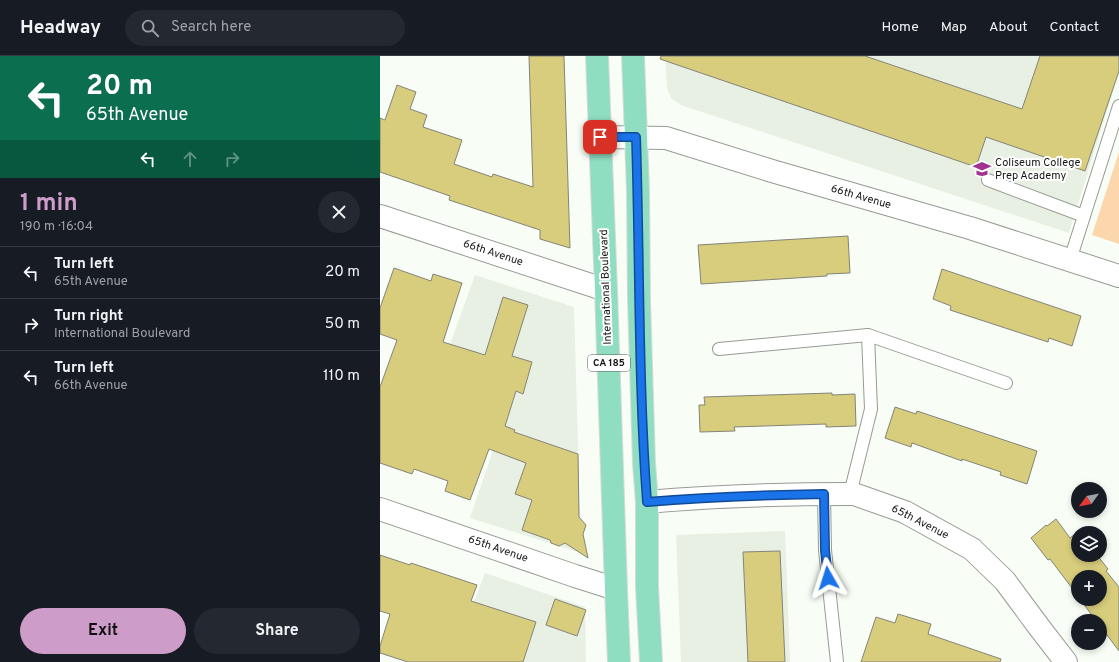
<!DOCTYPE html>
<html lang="en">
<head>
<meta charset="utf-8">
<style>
	body { margin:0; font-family:Overpass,sans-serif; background:#242831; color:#f1f3f6; height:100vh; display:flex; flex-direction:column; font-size:15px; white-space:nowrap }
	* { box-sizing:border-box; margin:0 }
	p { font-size:13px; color:#9ea1a6 }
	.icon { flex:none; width:22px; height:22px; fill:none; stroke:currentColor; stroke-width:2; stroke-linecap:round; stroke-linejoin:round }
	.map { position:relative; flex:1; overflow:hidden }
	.sheet { display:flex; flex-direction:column; background:#171b24; width:380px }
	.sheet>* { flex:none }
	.top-card { background:#0b6e4f; color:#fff; overflow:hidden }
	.needle { width:26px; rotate:237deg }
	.buttons { position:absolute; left:691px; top:426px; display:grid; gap:8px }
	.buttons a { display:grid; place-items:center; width:36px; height:36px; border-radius:50%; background:#171b24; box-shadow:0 2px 6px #0003; font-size:20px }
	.pin { position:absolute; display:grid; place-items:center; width:34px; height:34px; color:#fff; margin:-17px; border-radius:8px; box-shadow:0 2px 6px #0006 }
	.me { position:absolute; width:44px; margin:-22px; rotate:354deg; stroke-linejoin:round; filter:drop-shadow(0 0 3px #0008) }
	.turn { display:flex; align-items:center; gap:14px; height:84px; padding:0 20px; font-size:18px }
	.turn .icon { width:52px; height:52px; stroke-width:2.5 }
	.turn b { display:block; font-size:28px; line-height:34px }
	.lanes { display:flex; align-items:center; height:38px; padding:0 20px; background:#0003; justify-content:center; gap:20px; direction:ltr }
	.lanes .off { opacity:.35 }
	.round { display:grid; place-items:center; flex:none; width:42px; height:42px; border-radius:21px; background:#242831 }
	.summary { display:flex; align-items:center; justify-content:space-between; height:68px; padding:0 20px }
	h1 { font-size:24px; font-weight:700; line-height:30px; color:#cd9cc8 }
	.primary-button { display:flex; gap:8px; margin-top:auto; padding:8px 20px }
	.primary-button a { flex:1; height:46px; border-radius:24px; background:#cd9cc8; color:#111; font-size:16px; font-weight:700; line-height:46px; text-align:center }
	.primary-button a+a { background:#242831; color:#f1f3f6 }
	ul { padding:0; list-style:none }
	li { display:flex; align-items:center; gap:12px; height:52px; padding:0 20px; border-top:1px solid #363941 }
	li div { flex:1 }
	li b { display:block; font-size:15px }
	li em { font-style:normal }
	header { display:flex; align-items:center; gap:24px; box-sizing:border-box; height:56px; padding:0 20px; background:#171b24; border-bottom:1px solid #363941 }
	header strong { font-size:19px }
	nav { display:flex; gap:22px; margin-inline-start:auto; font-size:14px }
	.search { width:280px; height:36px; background:#242831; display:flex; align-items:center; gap:10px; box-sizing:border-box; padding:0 14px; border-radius:22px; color:#9ea1a6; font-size:15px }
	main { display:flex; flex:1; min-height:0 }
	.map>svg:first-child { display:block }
	.built { fill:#e7f0e2 }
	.green { fill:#fcd7ad }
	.building { fill:#d7cd7c; stroke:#84837b }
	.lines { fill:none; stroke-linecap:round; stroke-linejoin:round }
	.service-casing { stroke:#969b94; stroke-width:14 }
	.minor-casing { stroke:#969b94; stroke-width:24 }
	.tertiary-casing { stroke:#969b94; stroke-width:24 }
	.primary-casing { stroke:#d9dad9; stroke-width:24 }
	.service { stroke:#fff; stroke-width:12 }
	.minor { stroke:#fff; stroke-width:22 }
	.tertiary { stroke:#fff; stroke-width:22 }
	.primary { stroke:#8fdec2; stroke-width:22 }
	.route-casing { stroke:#114b97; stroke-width:10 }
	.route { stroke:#1a73e8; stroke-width:7 }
	.labels { text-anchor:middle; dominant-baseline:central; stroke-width:4; stroke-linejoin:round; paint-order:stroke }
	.shield { fill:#fff; stroke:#5a5c5a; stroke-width:1 }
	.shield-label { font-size:10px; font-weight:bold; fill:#141613 }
	.poi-label { font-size:11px; fill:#141613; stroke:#fff; text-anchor:start }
	.street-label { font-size:11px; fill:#141613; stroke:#fff }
</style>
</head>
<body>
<header>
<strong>Headway</strong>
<div class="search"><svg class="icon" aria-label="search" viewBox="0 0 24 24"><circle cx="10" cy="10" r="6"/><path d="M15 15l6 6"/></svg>Search here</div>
<nav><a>Home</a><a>Map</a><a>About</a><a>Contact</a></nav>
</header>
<main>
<section class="sheet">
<div class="top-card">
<div class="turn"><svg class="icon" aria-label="left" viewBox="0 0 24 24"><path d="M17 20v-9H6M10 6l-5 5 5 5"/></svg><div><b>20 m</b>65th Avenue</div></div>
<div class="lanes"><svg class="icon" aria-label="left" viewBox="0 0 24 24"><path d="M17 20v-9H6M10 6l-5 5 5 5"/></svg><svg class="icon off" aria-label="ahead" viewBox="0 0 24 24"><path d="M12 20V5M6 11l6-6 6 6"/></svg><svg class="icon off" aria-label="right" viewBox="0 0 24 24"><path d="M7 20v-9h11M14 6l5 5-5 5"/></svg></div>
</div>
<div class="summary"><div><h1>1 min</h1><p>190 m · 16:04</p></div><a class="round"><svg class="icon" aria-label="close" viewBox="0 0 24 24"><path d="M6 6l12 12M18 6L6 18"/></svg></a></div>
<ul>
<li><svg class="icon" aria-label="left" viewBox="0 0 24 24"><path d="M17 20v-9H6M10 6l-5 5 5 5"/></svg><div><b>Turn left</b><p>65th Avenue</p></div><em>20 m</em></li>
<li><svg class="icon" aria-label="right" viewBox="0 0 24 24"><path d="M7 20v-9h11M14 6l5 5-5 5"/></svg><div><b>Turn right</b><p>International Boulevard</p></div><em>50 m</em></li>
<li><svg class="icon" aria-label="left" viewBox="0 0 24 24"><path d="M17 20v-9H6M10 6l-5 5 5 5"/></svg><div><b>Turn left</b><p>66th Avenue</p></div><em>110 m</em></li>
</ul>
<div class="primary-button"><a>Exit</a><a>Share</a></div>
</section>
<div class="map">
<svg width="739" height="606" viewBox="0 0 739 606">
	<rect width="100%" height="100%" fill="#f8fef5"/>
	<!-- built -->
	<g class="built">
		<path d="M285,0H739V16L689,177L301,49L292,43L287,33Z"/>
		<path d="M95,219L194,251L201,497L90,462L122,368L70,288Z"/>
		<path d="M405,475L410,606H301L296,479Z"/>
		<path d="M105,517L205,551L206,606H74L94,546Z"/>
	</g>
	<!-- green -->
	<path class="green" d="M739,96V188L712,179Z"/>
	<!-- building -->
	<g class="building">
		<path d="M149,0H184L190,192L160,183V174L69,144L70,140L0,116V62L5,64L17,29L36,36L30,53L47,59L43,71L82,84L74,108L112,121L113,118L153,131Z"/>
		<path d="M281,0H485L642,53L660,0H739V15L705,115L606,81L596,111L280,3Z"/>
		<path d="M468,180L470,217L447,218V220L321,228L318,189Z"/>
		<path d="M14,212L51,225L53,218L82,227L63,286L105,299L123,241L148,249L132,300L152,306L143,338L136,335L125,370L135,374L134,376L198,398L199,461L206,469L203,478L208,502L185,487L179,490L171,487L170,484L142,474L152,444L135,438L146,407L109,393L90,444L65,435L68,425L34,413L32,418L0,407V331L17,284L0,278V252Z"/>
		<path d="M562,213L701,260L692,290L669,282L668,286L570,254L571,250L553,243Z"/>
		<path d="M452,337V339L475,338L476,370L446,371V368L354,371L355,375L320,376L319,349H325L324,341Z"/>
		<path d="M515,351L536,358L537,355L657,395L647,428L620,419L621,416L582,403V405L532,387L531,391L505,382Z"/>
		<path d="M676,463L690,482L699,475L700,477H698V499H717L728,513L726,515L739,531V595L724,575L721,577L720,565H712L708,560L711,558L700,543H720V521H698V540L670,503L668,504L651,482L666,469L667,470Z"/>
		<path d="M400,495L405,606H368L363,496Z"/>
		<path d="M0,499L30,509L31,507L97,529L91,545L156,566L143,606H28L0,597V590L10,558L0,555Z"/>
		<path d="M175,543L206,554L197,580L166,569Z"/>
		<path d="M518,558L551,568L548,578L621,603L620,606H481L496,561L515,567Z"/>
	</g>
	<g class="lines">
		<!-- service casing -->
		<g class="service-casing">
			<g id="service">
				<path d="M608,124L704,160"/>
				<path d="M690,204L739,50"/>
				<path d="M339,293L488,279L626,327"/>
				<path d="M444,438L445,494L457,606"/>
				<path d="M470,438L491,353L488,279"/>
			</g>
		</g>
		<!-- minor casing -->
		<g class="minor-casing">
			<g id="minor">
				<path d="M0,160L226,234"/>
				<path d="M267,446C334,440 402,438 470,438H474L525,456L592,493L625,525L659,571L686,606"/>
				<path d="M0,453L195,520L236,533"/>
			</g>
		</g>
		<!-- tertiary casing -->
		<g class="tertiary-casing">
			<path id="tertiary" d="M221,81L286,82L392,115L590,172L739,220"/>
		</g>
		<!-- primary casing -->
		<g class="primary-casing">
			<g id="primary">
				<path d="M217,0L226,234L236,533L239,606"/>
				<path d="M253,0L258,135L259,244L264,407L267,446V531L271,606"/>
			</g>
		</g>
		<!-- service -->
		<use href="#service" class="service"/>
		<!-- minor -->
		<use href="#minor" class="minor"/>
		<!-- tertiary -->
		<use href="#tertiary" class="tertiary"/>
		<!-- primary -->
		<use href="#primary" class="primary"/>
	</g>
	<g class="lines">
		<!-- route casing -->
		<g class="route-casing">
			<path id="route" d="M220,81H256C260,203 258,325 267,446C326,441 385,439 444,438L445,494L448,522"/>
		</g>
		<!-- route -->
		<use href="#route" class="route"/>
	</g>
	<!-- icons -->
	<defs>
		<g id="school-bare" transform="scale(1.38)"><path d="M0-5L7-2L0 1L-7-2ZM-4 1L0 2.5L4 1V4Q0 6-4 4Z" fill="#a2328f" stroke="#fff" stroke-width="2.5" paint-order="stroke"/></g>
	</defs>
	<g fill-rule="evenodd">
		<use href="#school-bare" x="602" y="113"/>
	</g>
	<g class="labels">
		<!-- shield labels -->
		<rect class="shield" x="208" y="299" width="42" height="16" rx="3"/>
		<g class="shield-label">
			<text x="229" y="307">CA 185</text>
		</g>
		<!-- poi labels -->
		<g class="poi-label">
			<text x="615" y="107">Coliseum College<tspan x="615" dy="13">Prep Academy</tspan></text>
		</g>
		<!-- street labels -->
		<g class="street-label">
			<text transform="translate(481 141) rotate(16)">66th Avenue</text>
			<text transform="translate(113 197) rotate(18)">66th Avenue</text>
			<text transform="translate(226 231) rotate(-92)">International Boulevard</text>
			<text transform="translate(540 466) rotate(27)">65th Avenue</text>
			<text transform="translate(118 493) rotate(19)">65th Avenue</text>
		</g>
	</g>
</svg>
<div class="buttons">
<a><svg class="needle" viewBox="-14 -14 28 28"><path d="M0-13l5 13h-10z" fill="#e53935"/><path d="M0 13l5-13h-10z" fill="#9ea1a6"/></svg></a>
<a><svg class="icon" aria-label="layers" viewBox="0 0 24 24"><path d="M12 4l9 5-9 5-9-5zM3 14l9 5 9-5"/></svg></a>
<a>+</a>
<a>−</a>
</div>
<div class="pin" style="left:220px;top:81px;background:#d93025"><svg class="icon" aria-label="arrive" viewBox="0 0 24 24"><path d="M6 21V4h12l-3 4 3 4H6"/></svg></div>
<svg class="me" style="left:448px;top:522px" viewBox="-20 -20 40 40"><path d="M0-17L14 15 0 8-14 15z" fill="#1a73e8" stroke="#fff" stroke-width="4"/></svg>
</div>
</main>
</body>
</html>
